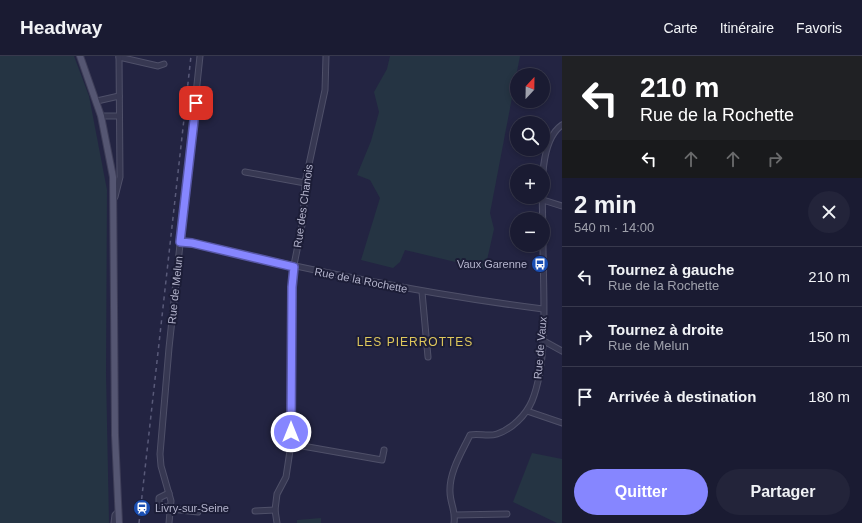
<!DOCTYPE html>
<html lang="fr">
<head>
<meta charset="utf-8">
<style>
	body { margin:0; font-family:Arial,sans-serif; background:#23243a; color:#f1f3f6; height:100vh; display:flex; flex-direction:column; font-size:15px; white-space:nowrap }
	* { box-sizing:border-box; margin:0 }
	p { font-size:13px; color:#9fa1ac }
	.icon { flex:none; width:22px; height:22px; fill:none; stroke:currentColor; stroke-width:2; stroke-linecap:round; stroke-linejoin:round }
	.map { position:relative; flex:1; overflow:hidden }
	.details { display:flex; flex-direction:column; background:#1a1b32; width:300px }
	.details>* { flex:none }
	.top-card { background:#202124; color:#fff; overflow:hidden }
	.needle { width:26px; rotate:22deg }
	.fabs { position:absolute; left:510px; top:12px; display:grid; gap:8px }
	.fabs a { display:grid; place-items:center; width:40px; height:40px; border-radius:50%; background:#1a1b32; box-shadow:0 2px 6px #0003,0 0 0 1px #38394d; font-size:20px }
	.pin { position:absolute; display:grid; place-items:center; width:34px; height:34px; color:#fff; margin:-17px; border-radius:8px; box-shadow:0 2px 6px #0006 }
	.me { position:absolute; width:44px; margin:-22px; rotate:0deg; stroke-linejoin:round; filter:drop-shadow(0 0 3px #0008) }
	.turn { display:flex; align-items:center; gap:14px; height:84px; padding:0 12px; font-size:18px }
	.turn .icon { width:52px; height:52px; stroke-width:2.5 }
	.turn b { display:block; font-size:28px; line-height:34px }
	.lanes { display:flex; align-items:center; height:38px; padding:0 12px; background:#0003; justify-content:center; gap:20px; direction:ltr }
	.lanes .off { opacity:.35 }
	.round { display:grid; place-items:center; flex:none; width:42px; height:42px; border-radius:21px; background:#23243a }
	.headline { display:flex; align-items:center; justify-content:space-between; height:68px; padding:0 12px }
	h1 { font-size:24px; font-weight:700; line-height:30px }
	.cta { display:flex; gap:8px; margin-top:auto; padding:8px 12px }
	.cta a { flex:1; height:46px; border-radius:24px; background:#8686ff; color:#fff; font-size:16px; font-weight:700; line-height:46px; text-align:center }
	.cta a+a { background:#23243a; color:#f1f3f6 }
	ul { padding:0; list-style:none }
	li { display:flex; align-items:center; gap:12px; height:60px; padding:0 12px; border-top:1px solid #38394d }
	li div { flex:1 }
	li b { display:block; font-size:15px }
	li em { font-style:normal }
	header { display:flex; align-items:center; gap:24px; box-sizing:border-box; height:56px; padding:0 20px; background:#1a1b32; border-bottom:1px solid #38394d }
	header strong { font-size:19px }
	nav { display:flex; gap:22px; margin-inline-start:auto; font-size:14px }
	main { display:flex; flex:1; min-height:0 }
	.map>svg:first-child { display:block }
	.green { fill:#253443 }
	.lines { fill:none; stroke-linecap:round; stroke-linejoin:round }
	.minor-casing { stroke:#4f5069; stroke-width:7 }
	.major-casing { stroke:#3e3e58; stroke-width:8 }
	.minor { stroke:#373852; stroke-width:5 }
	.major { stroke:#555672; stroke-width:6 }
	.rail { stroke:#595a79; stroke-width:1.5; stroke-dasharray:4 4; stroke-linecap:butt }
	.route-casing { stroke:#5757a6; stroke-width:10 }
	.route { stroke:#8686ff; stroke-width:7 }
	.labels { text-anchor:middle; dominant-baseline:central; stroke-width:4; stroke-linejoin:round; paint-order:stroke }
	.street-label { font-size:11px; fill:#b4b4cc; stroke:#1c1d37 }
	.poi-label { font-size:11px; fill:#b4b4cc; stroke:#1c1d37; text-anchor:end }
	.neighbourhood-label { font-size:12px; letter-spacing:1px; fill:#dfc85c; stroke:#1c1d37 }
</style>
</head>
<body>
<header>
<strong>Headway</strong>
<nav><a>Carte</a><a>Itinéraire</a><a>Favoris</a></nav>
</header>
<main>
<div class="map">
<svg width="562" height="467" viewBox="0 0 562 467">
	<rect width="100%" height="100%" fill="#232442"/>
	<!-- green -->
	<g class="green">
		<path d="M0,0H74L89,40L107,134L106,317L109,467H0Z"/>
		<path d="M390,0H520L490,157L494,173L485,213L405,194L400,206L393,212L361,204L380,142L370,124L357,119L371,85L379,56L374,36L387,13Z"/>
		<path d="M532,397L562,403V467H557L513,446Z"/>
		<path d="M321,462V467H297V464Z"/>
	</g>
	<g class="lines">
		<!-- minor casing -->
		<g class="minor-casing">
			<g id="minor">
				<path d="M119,1L158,10L164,8"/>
				<path d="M97,45L119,40"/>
				<path d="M101,60H119"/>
				<path d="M245,116L305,127"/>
				<path d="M115,141L120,121L119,0"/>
				<path d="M543,144L562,150"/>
				<path d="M543,177C543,148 536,87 562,69"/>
				<path d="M180,186L192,187C309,214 424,238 543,253"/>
				<path d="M422,236L428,301"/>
				<path d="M542,284L562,295"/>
				<path d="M527,355L562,367"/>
				<path d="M291,388L382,404L384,394"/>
				<path d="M169,437L159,442V447L161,450L171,452"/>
				<path d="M171,453L198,456"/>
				<path d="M255,455L275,454"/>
				<path d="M455,459L507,458"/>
				<path d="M114,467L115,459L118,456"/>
				<path d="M169,467L171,445L161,410L160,398L169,292L200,0"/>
				<path d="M277,467L275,454L277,438L286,421L291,388L293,214L303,164L305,127L325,34L326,0"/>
				<path d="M454,467C456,455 450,447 450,436C449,416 462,396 470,379C479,377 488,381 497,378C512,373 526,359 532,345C549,303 543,235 543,189"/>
			</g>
		</g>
		<!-- major casing -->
		<g class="major-casing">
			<path id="major" d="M80,0L101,60L113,121L115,379L119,467"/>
		</g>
		<!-- minor -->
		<use href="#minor" class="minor"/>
		<!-- major -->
		<use href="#major" class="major"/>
		<!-- rail -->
		<path class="rail" d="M139,467L191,0"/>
	</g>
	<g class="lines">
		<!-- route casing -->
		<g class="route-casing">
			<path id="route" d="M196,47L180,186L192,187L294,211L292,231L291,376"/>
		</g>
		<!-- route -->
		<use href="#route" class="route"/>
	</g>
	<!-- icons -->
	<defs>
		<g id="bus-disc" transform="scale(0.9)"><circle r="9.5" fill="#1a4fb4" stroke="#1c1d37"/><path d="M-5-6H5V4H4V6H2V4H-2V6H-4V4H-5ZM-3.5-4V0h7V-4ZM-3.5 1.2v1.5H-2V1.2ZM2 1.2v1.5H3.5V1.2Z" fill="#fff"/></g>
		<g id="station-disc" transform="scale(0.9)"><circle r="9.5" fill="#1a4fb4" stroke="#1c1d37"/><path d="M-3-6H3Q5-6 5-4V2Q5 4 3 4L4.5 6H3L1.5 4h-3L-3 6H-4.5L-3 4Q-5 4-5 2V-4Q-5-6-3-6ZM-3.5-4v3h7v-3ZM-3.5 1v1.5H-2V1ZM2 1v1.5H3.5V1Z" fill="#fff"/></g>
	</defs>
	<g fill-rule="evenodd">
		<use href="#bus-disc" x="540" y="208"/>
		<use href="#station-disc" x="142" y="452"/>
	</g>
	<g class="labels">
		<!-- street labels -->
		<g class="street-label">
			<text transform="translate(303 150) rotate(-82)">Rue des Chanois</text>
			<text transform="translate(361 224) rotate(11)">Rue de la Rochette</text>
			<text transform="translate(175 234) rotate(-84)">Rue de Melun</text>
			<text transform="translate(540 292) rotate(-85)">Rue de Vaux</text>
		</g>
		<!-- poi labels -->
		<g class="poi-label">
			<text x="527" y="208">Vaux Garenne</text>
			<text x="155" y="452" text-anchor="start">Livry-sur-Seine</text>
		</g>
		<!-- neighbourhood labels -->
		<g class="neighbourhood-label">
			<text x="415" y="286">LES PIERROTTES</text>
		</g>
	</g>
</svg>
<div class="fabs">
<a><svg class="needle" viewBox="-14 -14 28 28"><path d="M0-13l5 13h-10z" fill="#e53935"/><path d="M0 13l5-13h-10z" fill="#9fa1ac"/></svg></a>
<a><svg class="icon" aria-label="search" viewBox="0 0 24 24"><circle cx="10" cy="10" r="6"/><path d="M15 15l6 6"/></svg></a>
<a>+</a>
<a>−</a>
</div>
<div class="pin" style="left:196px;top:47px;background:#d93025"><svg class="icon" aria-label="arrive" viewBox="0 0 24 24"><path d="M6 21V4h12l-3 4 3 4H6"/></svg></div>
<svg class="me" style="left:291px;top:376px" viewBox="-20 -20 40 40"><circle r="17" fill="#8686ff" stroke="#fff" stroke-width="3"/><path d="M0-11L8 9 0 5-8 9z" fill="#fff"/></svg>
</div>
<section class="details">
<div class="top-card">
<div class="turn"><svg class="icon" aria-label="left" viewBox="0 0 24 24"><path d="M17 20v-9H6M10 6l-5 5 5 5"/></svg><div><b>210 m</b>Rue de la Rochette</div></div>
<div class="lanes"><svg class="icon" aria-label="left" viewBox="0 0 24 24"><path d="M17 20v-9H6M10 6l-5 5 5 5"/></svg><svg class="icon off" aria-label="ahead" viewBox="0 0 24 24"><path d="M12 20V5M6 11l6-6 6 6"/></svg><svg class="icon off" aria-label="ahead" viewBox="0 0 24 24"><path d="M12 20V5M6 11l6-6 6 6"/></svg><svg class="icon off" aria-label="right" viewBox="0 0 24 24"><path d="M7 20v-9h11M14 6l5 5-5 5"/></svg></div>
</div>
<div class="headline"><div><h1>2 min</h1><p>540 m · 14:00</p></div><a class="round"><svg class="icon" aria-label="close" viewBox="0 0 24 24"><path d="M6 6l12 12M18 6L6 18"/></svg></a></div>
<ul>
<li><svg class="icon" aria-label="left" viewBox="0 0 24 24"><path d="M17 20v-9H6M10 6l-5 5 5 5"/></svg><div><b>Tournez à gauche</b><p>Rue de la Rochette</p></div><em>210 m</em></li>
<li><svg class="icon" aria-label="right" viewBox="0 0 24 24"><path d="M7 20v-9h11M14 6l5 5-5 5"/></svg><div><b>Tournez à droite</b><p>Rue de Melun</p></div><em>150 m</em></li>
<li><svg class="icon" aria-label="arrive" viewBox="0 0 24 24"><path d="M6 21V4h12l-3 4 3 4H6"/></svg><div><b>Arrivée à destination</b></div><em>180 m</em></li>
</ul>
<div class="cta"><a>Quitter</a><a>Partager</a></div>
</section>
</main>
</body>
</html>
